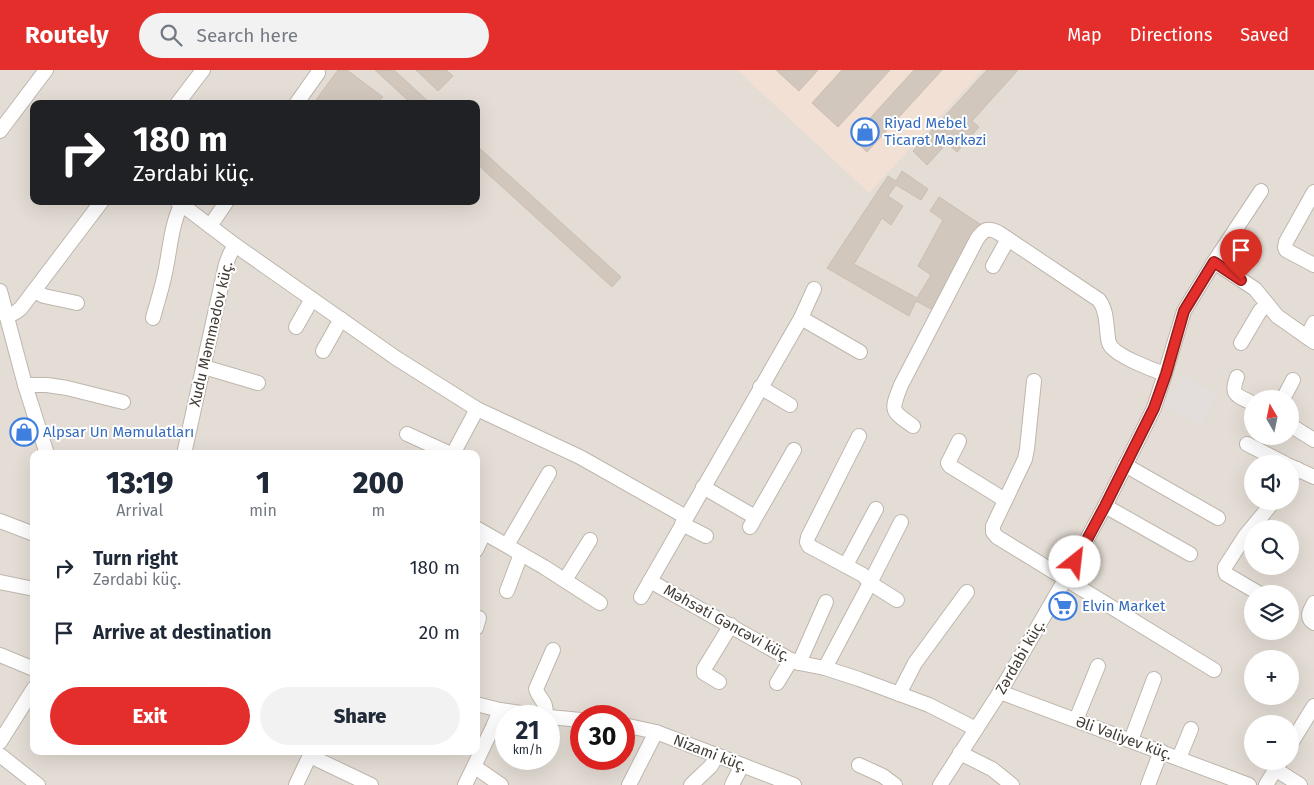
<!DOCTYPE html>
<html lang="en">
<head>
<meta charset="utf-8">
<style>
	body { margin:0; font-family:"Fira Sans",sans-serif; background:#f2f2f3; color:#1f2937; height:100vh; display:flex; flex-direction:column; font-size:19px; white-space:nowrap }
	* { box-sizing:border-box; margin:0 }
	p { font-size:16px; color:#747a83 }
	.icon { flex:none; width:28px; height:28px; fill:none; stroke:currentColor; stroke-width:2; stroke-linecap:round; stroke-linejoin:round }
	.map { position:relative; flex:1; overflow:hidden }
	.details { position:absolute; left:30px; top:380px; width:450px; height:305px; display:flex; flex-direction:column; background:#fff; border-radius:10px; box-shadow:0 5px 20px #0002 }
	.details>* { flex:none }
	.top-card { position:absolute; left:30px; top:30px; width:450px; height:105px; border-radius:10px; box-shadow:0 5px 20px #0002; background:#202124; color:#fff; overflow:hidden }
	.needle { width:32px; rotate:351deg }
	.buttons { position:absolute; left:1244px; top:320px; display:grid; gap:10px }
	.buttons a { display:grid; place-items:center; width:55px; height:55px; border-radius:50%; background:#fff; box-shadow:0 5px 20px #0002; font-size:25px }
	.speed { position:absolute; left:495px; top:635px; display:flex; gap:10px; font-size:25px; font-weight:700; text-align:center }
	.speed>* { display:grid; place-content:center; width:65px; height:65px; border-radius:50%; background:#fff; box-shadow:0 5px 20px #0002; line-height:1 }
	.speed small { font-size:12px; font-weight:400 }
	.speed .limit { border:8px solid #d22; background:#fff; color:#111 }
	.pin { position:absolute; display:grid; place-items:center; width:42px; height:42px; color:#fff; margin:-51px -21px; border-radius:50% 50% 50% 0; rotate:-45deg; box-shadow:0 0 5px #0007 }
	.pin .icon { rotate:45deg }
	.me { position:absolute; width:55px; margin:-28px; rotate:29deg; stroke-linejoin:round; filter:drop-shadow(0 0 4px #0008) }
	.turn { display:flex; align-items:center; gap:18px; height:105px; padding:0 20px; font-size:22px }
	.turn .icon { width:65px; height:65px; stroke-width:2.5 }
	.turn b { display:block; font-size:35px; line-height:42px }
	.eta { display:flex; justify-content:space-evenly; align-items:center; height:85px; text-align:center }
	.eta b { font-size:30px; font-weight:800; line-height:35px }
	.primary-button { display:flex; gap:10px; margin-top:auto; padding:10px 20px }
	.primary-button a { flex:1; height:58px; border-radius:30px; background:#e32e2b; color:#fff; font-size:20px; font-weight:800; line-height:58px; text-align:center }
	.primary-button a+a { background:#f2f2f3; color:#1f2937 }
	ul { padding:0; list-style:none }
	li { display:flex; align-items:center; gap:15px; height:65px; padding:0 20px }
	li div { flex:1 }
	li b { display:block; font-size:19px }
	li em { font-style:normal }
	header { display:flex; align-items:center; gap:30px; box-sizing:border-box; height:70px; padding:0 25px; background:#e32e2b; color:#fff }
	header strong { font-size:24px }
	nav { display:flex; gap:28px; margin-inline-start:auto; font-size:18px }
	.search { width:350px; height:45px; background:#f2f2f3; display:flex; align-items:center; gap:12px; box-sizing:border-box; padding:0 18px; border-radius:28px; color:#747a83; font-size:19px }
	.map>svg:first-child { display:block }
	.residential { fill:#e4ddd5; fill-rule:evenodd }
	.commercial { fill:#f1e0d3 }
	.industrial { fill:#e3dedb }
	.building { fill:#d1c7bd; stroke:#cbbeb1 }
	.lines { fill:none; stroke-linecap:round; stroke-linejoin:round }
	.minor-casing { stroke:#beb6ad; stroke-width:16 }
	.minor { stroke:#fff; stroke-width:14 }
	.route-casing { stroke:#941e1c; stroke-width:12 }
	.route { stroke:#e32e2b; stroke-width:9 }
	.labels { text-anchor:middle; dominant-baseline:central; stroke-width:4; stroke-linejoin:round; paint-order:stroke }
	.shop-label { font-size:15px; fill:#366cbe; stroke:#fff; text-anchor:start }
	.street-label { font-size:15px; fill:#433c36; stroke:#fff }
</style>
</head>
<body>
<header>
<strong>Routely</strong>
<div class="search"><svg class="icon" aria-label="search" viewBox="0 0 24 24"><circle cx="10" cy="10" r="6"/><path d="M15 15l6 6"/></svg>Search here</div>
<nav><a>Map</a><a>Directions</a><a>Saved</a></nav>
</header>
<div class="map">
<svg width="1314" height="715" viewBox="0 0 1314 715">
	<rect width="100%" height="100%" fill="#f1ece6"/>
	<!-- residential -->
	<path class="residential" d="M0,0H1314V715H0ZM34,34H476V131H34ZM1252,329H1290V366H1252ZM34,384H476V681H34ZM1252,394H1290V431H1252ZM1252,459H1290V496H1252ZM1252,524H1290V561H1252ZM1252,589H1290V626H1252ZM506,646H549V689H506ZM581,646H624V689H581ZM1252,654H1290V691H1252Z"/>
	<!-- commercial -->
	<path class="commercial" d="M737,0H983L869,123Z"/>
	<!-- industrial -->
	<path class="industrial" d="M1180,304L1217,325L1201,356L1163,335Z"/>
	<!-- building -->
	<g class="building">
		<path d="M338,0H347L383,27L380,30L385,34H313Z"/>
		<path d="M375,0H394L431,34H412Z"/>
		<path d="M416,0H446L453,6L438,21Z"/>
		<path d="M776,0H818L799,21Z"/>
		<path d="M842,0H890L838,57L812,33Z"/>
		<path d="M914,0H942L867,82L852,68Z"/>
		<path d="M987,0H1018L972,51L979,57L957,82L947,73L927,95L913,81Z"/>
		<path d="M476,75L621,207L612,217L476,93Z"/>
		<path d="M902,101L928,119L921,130L896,115L888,126L903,136L891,155L882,148L854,194L917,228L931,205L918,196L943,150L930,141L939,127L980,154L933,240L916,231L909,246L827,198L888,106L896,111Z"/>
	</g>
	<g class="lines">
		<!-- minor casing -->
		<g class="minor-casing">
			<g id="minor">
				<path d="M177,34L203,0"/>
				<path d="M296,34L318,3"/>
				<path d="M0,61L46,0"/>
				<path d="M1314,122L1286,172L1285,177L1286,180L1314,195"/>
				<path d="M177,131L235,175L396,288L477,339L580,387L686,447"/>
				<path d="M210,156L227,131"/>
				<path d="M1214,192L1261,121"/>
				<path d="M993,196L1008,169"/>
				<path d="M814,219L801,248L650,511L791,590L799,593L825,598L859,609L929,635L976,659"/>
				<path d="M0,221L25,315L47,384"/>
				<path d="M34,221L44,226L77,233"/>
				<path d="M7,247L16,242L21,238L102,131"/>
				<path d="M153,248C157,233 162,218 165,203C170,180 171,156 181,135"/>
				<path d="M801,248L860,282"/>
				<path d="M296,257L312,229"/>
				<path d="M1307,267L1314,253"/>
				<path d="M1241,273L1260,241L1266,235"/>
				<path d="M323,281L341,249"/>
				<path d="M204,297L258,313"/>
				<path d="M1237,307C1230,326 1237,325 1252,333"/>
				<path d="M1034,311L1027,379L1025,389L993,456V462L997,467L1214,600"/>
				<path d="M25,315H47L67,318L123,332"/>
				<path d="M760,317L790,335"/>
				<path d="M1283,329L1293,310"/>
				<path d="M1290,355L1314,370"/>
				<path d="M913,356C890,340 891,341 901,315L977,169C984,159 988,157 999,163L1099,230C1107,241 1106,254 1108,268C1108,269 1109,274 1110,275C1116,286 1153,300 1165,304"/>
				<path d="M407,364L451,384"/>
				<path d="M959,371L948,393L950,396L1005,430"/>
				<path d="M1247,374L1286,394"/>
				<path d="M184,384L226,194L230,184L235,175"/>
				<path d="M453,384L477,339"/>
				<path d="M1125,395L1218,448"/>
				<path d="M1290,396L1314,407"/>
				<path d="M1290,409L1297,399"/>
				<path d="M703,417L755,447"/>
				<path d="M1105,436L1190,484"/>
				<path d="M0,451L34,464"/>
				<path d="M682,454L706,466"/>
				<path d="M750,457L794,380"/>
				<path d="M476,458L544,497L600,533"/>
				<path d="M507,475L549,403"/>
				<path d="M476,480L484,463"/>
				<path d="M846,495L876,439"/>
				<path d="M565,510L590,470"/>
				<path d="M0,512L34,519"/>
				<path d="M507,521L521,484"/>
				<path d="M1260,524L1226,504L1225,500V497L1245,466L1274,431"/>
				<path d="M641,527L650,511"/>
				<path d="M897,530L870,513L901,452"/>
				<path d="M1314,533C1310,541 1305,547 1314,553"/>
				<path d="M476,558L479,548"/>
				<path d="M0,585L34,599"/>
				<path d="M799,593L826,532"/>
				<path d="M825,598L870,513L863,505L809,476L807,472L808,467L859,366"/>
				<path d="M719,612L704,603V599L731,555"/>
				<path d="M777,613L791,590"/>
				<path d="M1000,622L1249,715"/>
				<path d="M899,624L915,593L967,522"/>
				<path d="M476,634L500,640L542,646"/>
				<path d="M546,646C546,628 540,632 536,619L553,580"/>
				<path d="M549,647L581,650"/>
				<path d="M1076,650L1098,596"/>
				<path d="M624,655L656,662L794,715"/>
				<path d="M1131,670L1154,609"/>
				<path d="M0,672L34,618"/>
				<path d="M1290,675L1314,636"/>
				<path d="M960,683L992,699L1012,715"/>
				<path d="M0,685L38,715"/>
				<path d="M310,686L371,715"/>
				<path d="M1179,688L1191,659"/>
				<path d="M859,695L883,706L895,715"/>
				<path d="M475,697L501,715"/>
				<path d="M1275,699L1300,715"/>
				<path d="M296,715L312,681"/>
				<path d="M465,715L493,657L500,640"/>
				<path d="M629,715L656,662"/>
				<path d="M691,715L711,696L717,685"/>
				<path d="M732,715L742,695"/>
				<path d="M940,715L1000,622L1066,508L1105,436L1154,338L1165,304L1184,241L1214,192L1255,219L1277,246L1314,272"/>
				<path d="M1148,715L1161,681"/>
				<path d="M1266,715L1280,692"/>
			</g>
		</g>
		<!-- minor -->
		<use href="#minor" class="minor"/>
	</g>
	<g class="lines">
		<!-- route casing -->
		<g class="route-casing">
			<path id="route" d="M1075,492L1105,436L1154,338L1166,304L1184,241L1214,192L1241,210"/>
		</g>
		<!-- route -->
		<use href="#route" class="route"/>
	</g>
	<!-- icons -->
	<defs>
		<g id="shop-ring" transform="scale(1.4375)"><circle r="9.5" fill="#fff" stroke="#3f7fe0" stroke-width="1.5"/><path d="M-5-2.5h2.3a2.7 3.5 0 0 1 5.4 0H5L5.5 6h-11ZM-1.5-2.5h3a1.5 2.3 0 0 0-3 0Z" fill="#3f7fe0"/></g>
		<g id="supermarket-ring" transform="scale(1.4375)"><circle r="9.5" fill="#fff" stroke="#3f7fe0" stroke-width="1.5"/><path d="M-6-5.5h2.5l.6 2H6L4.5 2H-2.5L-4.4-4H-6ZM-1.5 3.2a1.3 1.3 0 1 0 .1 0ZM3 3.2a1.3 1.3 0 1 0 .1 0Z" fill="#3f7fe0"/></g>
	</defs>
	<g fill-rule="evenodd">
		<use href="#shop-ring" x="865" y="62"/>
		<use href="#shop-ring" x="24" y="362"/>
		<use href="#supermarket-ring" x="1063" y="536"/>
	</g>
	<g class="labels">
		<!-- shop labels -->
		<g class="shop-label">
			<text x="884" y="53">Riyad Mebel<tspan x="884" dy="17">Ticarət Mərkəzi</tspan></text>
			<text x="43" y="362">Alpsar Un Məmulatları</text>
			<text x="1082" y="536">Elvin Market</text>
		</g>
		<!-- street labels -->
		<g class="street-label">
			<text transform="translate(211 264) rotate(-77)">Xudu Məmmədov küç.</text>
			<text transform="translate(727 553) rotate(29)">Məhsəti Gəncəvi küç.</text>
			<text transform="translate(1020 587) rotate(-60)">Zərdabi küç.</text>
			<text transform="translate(1124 668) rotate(20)">Əli Vəliyev küç.</text>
			<text transform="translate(710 683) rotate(21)">Nizami küç.</text>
		</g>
	</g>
</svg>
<div class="buttons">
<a><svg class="needle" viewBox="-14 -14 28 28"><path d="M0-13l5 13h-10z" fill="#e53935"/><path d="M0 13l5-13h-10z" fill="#747a83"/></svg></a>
<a><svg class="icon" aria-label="sound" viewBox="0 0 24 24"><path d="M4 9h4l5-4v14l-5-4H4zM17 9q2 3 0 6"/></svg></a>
<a><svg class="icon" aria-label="search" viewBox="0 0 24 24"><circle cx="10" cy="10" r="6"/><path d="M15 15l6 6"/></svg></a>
<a><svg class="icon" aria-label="layers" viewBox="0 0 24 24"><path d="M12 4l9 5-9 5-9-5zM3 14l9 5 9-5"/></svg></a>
<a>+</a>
<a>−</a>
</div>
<div class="speed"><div>21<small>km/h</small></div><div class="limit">30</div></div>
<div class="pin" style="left:1241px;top:210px;background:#d93025"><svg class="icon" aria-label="arrive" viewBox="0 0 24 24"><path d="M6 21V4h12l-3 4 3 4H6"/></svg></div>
<svg class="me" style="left:1075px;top:492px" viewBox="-20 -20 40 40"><circle r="19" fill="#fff"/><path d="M0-13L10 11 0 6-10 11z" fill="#e32e2b"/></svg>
<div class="top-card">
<div class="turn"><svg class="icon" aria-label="right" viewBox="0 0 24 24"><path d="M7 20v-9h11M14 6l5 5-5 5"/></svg><div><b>180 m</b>Zərdabi küç.</div></div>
</div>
<section class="details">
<div class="eta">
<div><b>13:19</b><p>Arrival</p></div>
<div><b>1</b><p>min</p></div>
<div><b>200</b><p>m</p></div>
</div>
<ul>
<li><svg class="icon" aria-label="right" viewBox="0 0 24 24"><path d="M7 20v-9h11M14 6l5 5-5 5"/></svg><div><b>Turn right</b><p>Zərdabi küç.</p></div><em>180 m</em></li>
<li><svg class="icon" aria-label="arrive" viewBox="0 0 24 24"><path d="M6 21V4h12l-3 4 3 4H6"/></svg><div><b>Arrive at destination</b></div><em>20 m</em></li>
</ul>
<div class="primary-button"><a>Exit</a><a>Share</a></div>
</section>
</div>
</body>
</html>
